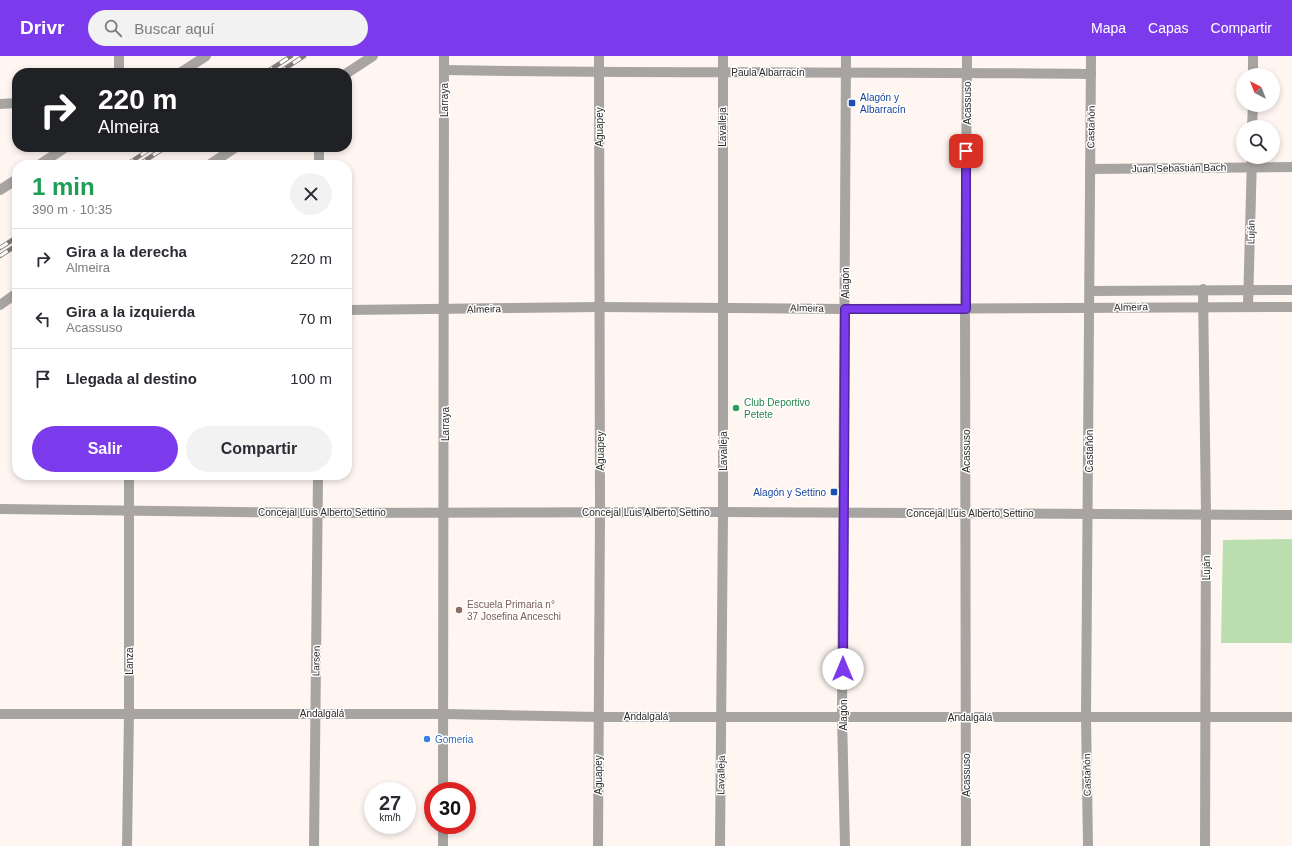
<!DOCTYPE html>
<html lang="es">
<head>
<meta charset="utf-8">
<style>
	body { margin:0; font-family:Helvetica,sans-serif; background:#f2f2f3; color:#2b2b33; height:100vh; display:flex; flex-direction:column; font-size:15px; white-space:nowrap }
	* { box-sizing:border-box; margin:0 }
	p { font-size:13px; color:#7c7c81 }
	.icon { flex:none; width:22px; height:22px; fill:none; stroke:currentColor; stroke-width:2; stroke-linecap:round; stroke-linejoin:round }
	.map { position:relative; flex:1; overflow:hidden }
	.details { position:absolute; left:12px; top:104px; width:340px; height:320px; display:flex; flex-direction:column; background:#fff; border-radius:16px; box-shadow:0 2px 6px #0003 }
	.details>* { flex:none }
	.hud { position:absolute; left:12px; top:12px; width:340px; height:84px; border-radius:16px; box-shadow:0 2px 6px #0003; background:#202124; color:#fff; overflow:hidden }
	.needle { width:26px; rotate:318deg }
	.tools { position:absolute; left:1236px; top:12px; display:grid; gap:8px }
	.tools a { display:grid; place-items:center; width:44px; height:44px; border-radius:50%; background:#fff; box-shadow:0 2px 6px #0003; font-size:20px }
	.speed { position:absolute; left:364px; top:726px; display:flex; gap:8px; font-size:20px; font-weight:700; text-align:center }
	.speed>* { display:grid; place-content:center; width:52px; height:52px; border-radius:50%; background:#fff; box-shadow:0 2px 6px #0003; line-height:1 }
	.speed small { font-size:10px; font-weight:400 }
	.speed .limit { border:6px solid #d22; background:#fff; color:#111 }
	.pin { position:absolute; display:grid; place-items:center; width:34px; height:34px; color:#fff; margin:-17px; border-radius:8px; box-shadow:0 2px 6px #0006 }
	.me { position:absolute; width:44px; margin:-22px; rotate:0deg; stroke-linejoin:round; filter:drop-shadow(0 0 3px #0008) }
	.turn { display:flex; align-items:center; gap:14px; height:84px; padding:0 20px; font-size:18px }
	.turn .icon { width:52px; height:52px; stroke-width:2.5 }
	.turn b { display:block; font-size:28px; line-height:34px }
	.round { display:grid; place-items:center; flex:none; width:42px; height:42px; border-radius:21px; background:#f2f2f3 }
	.overview { display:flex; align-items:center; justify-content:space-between; height:68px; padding:0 20px }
	h1 { font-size:24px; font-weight:600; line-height:30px; color:#1e9e55 }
	.cta { display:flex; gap:8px; margin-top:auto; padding:8px 20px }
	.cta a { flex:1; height:46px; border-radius:24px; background:#7c3aed; color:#fff; font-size:16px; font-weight:600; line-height:46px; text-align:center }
	.cta a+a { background:#f2f2f3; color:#2b2b33 }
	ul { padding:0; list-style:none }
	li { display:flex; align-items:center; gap:12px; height:60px; padding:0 20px; border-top:1px solid #e1e1e2 }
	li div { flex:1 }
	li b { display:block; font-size:15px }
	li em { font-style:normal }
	header { display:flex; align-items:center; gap:24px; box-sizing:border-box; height:56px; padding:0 20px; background:#7c3aed; color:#fff }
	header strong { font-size:19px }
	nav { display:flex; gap:22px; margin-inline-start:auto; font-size:14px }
	.search { width:280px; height:36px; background:#f2f2f3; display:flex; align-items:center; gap:10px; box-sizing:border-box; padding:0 14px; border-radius:22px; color:#7c7c81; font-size:15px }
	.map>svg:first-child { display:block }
	.green { fill:#bbdeaf }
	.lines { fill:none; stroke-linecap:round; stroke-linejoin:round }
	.minor { stroke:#a7a4a2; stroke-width:10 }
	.rail-casing { stroke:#817c79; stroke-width:4.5 }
	.rail { stroke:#fff; stroke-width:3; stroke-dasharray:9; stroke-linecap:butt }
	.route-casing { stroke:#51269a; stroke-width:10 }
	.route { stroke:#7c3aed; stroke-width:7 }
	.transit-dot { fill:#1a4fb4; stroke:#fff; stroke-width:1.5 }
	.leisure-dot { fill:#2e9e5b; stroke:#fff; stroke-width:1.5 }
	.education-dot { fill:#8d6e63; stroke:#fff; stroke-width:1.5 }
	.shop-dot { fill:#3f7fe0; stroke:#fff; stroke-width:1.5 }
	.labels { text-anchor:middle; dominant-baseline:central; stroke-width:3; stroke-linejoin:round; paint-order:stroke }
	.street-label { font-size:10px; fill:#2a2725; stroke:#fff }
	.transit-label { font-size:10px; fill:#164399; stroke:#fff; text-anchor:start }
	.leisure-label { font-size:10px; fill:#27864d; stroke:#fff; text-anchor:start }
	.education-label { font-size:10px; fill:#785e54; stroke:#fff; text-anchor:start }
	.shop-label { font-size:10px; fill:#366cbe; stroke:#fff; text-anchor:start }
</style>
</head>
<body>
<header>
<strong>Drivr</strong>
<div class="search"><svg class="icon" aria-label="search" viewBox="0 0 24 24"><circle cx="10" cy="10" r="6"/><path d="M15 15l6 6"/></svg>Buscar aquí</div>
<nav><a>Mapa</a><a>Capas</a><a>Compartir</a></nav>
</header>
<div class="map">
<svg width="1292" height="790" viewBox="0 0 1292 790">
	<rect width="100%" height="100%" fill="#fff6f2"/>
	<!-- green -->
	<path class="green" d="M1292,483V587H1221L1223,484Z"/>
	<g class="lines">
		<!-- minor -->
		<g class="minor">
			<path d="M445,14C660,18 876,15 1091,18"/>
			<path d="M119,17V0"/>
			<path d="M180,17L206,0"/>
			<path d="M347,17L373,0"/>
			<path d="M1253,19V0"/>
			<path d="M0,48L17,47"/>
			<path d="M1252,71L1253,49"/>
			<path d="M39,109L66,91"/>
			<path d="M209,109L236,91"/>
			<path d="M319,109V91"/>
			<path d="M1090,113L1292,111"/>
			<path d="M0,134L17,123"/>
			<path d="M1203,233L1206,458L1205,790"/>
			<path d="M1090,235L1292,234"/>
			<path d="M0,249L17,237"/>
			<path d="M1248,250L1252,101"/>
			<path d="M347,254L600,251L845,253L1292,251"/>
			<path d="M0,453L318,457L723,456L1292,459"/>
			<path d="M0,658H444L599,661H1292"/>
			<path d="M443,735L444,0"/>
			<path d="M127,790L129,657V419"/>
			<path d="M314,790L318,419"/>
			<path d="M443,790V769"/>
			<path d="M598,790L600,456L599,0"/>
			<path d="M720,790L723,456V0"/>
			<path d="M845,790L842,660L846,0"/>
			<path d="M966,790L965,253L967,0"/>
			<path d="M1088,790L1086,660L1091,0"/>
		</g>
		<!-- rail casing -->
		<g class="rail-casing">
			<g id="rail">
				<path d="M265,17L291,0"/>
				<path d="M278,17L304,0"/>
				<path d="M126,109L153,91"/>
				<path d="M138,109L166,91"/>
				<path d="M0,192L17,181"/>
				<path d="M0,200L17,189"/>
			</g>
		</g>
		<!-- rail -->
		<use href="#rail" class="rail"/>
	</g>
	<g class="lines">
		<!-- route casing -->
		<g class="route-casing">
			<path id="route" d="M843,613L845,253H966V95"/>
		</g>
		<!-- route -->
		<use href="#route" class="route"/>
	</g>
	<!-- markers -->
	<g class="transit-dot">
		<rect x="848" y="43" width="8" height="8" rx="2"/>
		<rect x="830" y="432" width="8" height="8" rx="2"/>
	</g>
	<circle class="leisure-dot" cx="736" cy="352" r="4"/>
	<circle class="education-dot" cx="459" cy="554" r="4"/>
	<circle class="shop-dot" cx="427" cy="683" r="4"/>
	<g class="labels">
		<!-- street labels -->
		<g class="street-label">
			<text x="768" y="16">Paula Albarracín</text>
			<text transform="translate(444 44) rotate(-90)">Larraya</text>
			<text transform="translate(967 47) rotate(-90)">Acassuso</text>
			<text transform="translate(599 71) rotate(-90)">Aguapey</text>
			<text transform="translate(722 71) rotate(-90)">Lavalleja</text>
			<text transform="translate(1091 71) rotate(-89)">Castañón</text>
			<text transform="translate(1179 112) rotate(-1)">Juan Sebastián Bach</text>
			<text transform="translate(1251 176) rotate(-89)">Luján</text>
			<text transform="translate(845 227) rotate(-90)">Alagón</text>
			<text transform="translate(1131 251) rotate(-1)">Almeira</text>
			<text transform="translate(807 252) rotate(1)">Almeira</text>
			<text transform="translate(484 253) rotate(-1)">Almeira</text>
			<text transform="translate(445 368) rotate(-90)">Larraya</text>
			<text transform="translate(600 395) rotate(-90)">Aguapey</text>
			<text transform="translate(723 395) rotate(-90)">Lavalleja</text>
			<text transform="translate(966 395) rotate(-90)">Acassuso</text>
			<text transform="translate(1089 395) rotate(-90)">Castañón</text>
			<text x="322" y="456">Concejal Luis Alberto Settino</text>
			<text x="646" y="456">Concejal Luis Alberto Settino</text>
			<text x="970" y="457">Concejal Luis Alberto Settino</text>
			<text transform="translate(1206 512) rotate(-90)">Luján</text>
			<text transform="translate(129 605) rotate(-90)">Lanza</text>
			<text transform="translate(316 605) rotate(-89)">Larsen</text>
			<text x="322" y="657">Andalgalá</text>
			<text transform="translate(843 659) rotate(-90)">Alagón</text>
			<text x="646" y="660">Andalgalá</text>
			<text x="970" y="661">Andalgalá</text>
			<text transform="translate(598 719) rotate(-90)">Aguapey</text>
			<text transform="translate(721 719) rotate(-89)">Lavalleja</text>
			<text transform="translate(966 719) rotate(-90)">Acassuso</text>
			<text transform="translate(1087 719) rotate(-91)">Castañón</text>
		</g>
		<!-- transit labels -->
		<g class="transit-label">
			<text x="860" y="41">Alagón y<tspan x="860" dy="12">Albarracín</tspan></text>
			<text x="826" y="436" text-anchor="end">Alagón y Settino</text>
		</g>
		<!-- leisure labels -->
		<g class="leisure-label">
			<text x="744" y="346">Club Deportivo<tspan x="744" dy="12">Petete</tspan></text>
		</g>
		<!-- education labels -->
		<g class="education-label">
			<text x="467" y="548">Escuela Primaria n°<tspan x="467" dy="12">37 Josefina Anceschi</tspan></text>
		</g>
		<!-- shop labels -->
		<g class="shop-label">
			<text x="435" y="683">Gomeria</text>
		</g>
	</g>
</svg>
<div class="tools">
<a><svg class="needle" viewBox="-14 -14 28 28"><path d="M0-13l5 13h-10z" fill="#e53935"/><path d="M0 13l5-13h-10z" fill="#7c7c81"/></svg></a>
<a><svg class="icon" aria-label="search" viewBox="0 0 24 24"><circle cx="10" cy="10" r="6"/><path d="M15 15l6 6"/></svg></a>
</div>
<div class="speed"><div>27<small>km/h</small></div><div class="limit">30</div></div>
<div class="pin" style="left:966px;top:95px;background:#d93025"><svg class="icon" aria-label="arrive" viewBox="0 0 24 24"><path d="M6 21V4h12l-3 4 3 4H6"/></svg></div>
<svg class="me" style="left:843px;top:613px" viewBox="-20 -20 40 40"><circle r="19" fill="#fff"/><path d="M0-13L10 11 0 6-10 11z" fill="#7c3aed"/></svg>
<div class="hud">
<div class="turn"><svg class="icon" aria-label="right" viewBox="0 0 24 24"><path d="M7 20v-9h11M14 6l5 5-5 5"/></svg><div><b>220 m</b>Almeira</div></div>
</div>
<section class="details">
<div class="overview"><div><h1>1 min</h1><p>390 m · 10:35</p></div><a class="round"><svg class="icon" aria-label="close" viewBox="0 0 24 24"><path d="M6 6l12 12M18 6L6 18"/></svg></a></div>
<ul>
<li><svg class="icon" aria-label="right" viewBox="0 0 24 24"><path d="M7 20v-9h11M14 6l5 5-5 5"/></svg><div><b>Gira a la derecha</b><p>Almeira</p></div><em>220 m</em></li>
<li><svg class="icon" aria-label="left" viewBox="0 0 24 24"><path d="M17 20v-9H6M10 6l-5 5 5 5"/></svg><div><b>Gira a la izquierda</b><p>Acassuso</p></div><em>70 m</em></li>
<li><svg class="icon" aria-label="arrive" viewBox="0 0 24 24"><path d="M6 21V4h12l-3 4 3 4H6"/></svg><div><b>Llegada al destino</b></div><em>100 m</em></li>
</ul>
<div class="cta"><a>Salir</a><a>Compartir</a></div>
</section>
</div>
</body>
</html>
